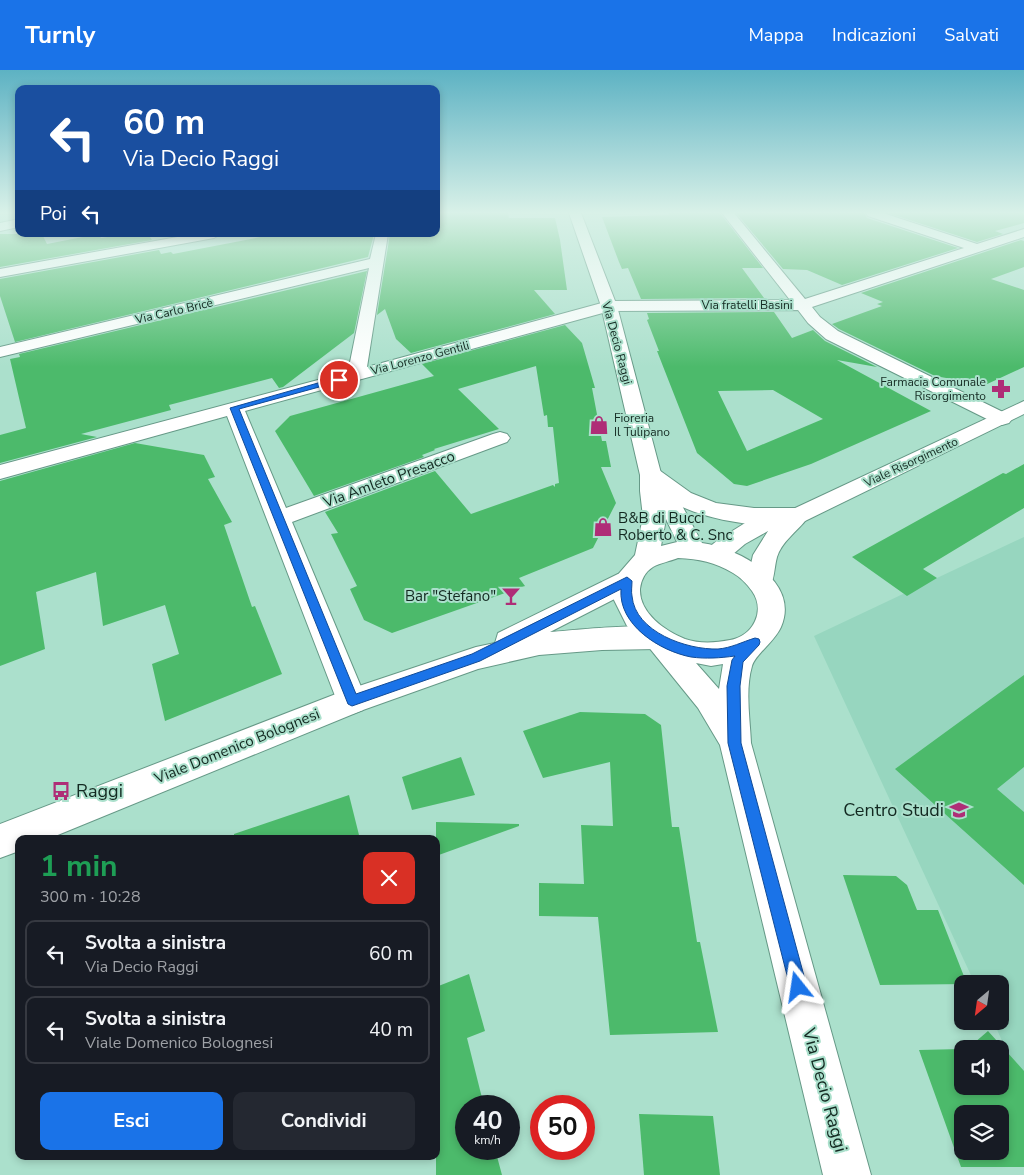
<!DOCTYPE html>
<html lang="it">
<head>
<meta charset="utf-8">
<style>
	body { margin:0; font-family:"Nunito Sans",sans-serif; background:#242831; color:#f1f3f6; height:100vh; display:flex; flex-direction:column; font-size:19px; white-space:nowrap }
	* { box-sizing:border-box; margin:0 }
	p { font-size:16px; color:#9ea1a6 }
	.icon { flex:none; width:28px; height:28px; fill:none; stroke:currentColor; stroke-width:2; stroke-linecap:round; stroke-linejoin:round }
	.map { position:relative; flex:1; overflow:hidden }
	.panel { position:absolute; left:15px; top:765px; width:425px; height:325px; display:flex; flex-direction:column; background:#171b24; border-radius:10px; box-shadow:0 2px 8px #0003 }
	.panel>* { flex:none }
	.top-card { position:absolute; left:15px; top:15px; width:425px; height:152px; border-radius:10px; box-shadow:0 2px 8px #0003; background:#1a4fa0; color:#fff; overflow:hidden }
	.needle { width:32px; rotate:209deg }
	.fabs { position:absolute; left:954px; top:905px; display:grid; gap:10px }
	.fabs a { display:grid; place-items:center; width:55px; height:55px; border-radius:10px; background:#171b24; box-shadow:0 2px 8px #0003; font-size:25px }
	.speed { position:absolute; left:455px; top:1025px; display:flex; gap:10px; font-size:25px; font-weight:700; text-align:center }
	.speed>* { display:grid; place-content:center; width:65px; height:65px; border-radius:50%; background:#171b24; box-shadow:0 2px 8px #0003; line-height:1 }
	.speed small { font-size:12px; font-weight:400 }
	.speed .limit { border:8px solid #d22; background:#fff; color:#111 }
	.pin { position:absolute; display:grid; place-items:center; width:42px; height:42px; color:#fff; margin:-21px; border:2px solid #fff; border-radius:50%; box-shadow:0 1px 5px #0007 }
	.me { position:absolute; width:55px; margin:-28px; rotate:345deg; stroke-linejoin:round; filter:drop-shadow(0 0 4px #0008) }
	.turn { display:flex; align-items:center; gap:18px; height:105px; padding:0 25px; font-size:22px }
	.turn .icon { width:65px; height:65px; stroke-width:2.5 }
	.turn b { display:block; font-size:35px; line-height:42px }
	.then { display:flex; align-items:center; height:48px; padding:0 25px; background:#0003; gap:10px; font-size:19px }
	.round { display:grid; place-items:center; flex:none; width:52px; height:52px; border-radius:10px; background:#242831 }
	.summary { display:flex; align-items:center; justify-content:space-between; height:85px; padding:0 25px }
	h1 { font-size:30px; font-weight:700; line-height:38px; color:#1e9e55 }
	.button { display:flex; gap:10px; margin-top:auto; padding:10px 25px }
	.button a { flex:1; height:58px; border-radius:10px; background:#1a73e8; color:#fff; font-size:20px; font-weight:700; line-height:58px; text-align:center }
	.button a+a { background:#242831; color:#f1f3f6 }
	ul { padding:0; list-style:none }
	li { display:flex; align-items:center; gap:15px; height:68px; margin:0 10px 8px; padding:0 15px; border:2px solid #363941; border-radius:10px }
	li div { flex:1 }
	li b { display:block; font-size:19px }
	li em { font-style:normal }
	header { display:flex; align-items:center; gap:30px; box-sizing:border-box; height:70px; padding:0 25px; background:#1a73e8; color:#fff }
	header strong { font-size:24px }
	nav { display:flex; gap:28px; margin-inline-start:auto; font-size:18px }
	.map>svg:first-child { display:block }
	.built { fill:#97d6bf }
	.building { fill:#4cba6b; fill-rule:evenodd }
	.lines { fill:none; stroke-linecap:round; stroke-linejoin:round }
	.minor-casing { stroke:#669987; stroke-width:2 }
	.tertiary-casing { stroke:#669987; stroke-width:2 }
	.secondary-casing { stroke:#669987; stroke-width:2 }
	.minor { fill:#fff; fill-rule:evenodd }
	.tertiary { fill:#fff; fill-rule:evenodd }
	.secondary { fill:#fff; fill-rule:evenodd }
	.route { fill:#1a73e8; stroke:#114b97 }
	.labels { text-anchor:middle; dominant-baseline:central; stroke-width:4; stroke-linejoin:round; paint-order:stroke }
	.far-street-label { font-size:12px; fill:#132921; stroke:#abe0cc }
	.far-poi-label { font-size:12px; fill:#132921; stroke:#abe0cc; text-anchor:end }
	.street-label { font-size:15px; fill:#132921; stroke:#abe0cc }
	.poi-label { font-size:15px; fill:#132921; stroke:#abe0cc; text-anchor:start }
	.near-poi-label { font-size:18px; fill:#132921; stroke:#abe0cc; text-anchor:start }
	.near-street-label { font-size:18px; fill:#132921; stroke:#abe0cc }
</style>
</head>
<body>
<header>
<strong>Turnly</strong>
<nav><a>Mappa</a><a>Indicazioni</a><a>Salvati</a></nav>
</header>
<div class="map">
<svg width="1024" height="1105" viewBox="0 0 1024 1105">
	<rect width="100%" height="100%" fill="#abe0cc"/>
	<!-- built -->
	<path class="built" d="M1024,467V1019L993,951H1000V914H975L814,566Z"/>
	<!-- building -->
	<g class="building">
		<path d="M436,143H508L509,148H555L560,170L567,220H534L555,244L411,283L396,269L385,239L377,245L390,164H436Z"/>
		<path d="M668,143H720L763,198H742L764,228L641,229L628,198L622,199L619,192L602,147L670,145Z"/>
		<path d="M736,143H864L867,148L958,178L842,215L807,200L783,199Z"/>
		<path d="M888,143H1024V153L995,161L1003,164L977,172Z"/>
		<path d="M0,164H42L47,174L98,164L101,168L127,164H148L152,170L0,197Z"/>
		<path d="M276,164H374L368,187L15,272L0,226V209L159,180L161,184L171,182L173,184Z"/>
		<path d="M1021,170L1024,171V197L991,209L1024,220V297L985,315L935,306L839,259L832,254L882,236L877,234L883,232L861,223Z"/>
		<path d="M367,201L354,263L283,317L279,318L272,308L169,335L171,340L81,364L97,367L0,393V365L26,358L10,289L20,287L19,284Z"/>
		<path d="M774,242L792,268L813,260L825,271L877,297L837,290L931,341L811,394L747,416L734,414L697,383L657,281H659L647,250L649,249L647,243ZM773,320L823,349L747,381L718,321Z"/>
		<path d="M565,255L582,273L595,318H592L602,371H606L611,397H601L616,433L593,478L519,508L525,516L392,563L364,550L350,519L357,516L331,464L338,463L325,442L435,401L471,444L553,415L555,417V414L559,413L553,357H548L547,345L544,346L536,296L458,319L499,359L434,379L435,380L422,385L424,387L314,426L275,361L290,346L434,306L422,294Z"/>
		<path d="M135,373L204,385L215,407L208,409L232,452L224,455L252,537L255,536L282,604L165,651L152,594L179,584L165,535L103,556L96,502L36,522L45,579L0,596V411Z"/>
		<path d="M1024,394V438L923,499L937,508L907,526L852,487L1003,403L1006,404Z"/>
		<path d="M1024,605V697L997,719L1024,742V815L895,699Z"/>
		<path d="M580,642L645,644L661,655L672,757H679L697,872H700L718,962L610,965L598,847L539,846V813L584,814L581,755L613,756L610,692L543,708L523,661Z"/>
		<path d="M461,687L475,725L412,740L402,707Z"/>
		<path d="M349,725L360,769H234V764Z"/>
		<path d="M436,752L519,754V756L436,786Z"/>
		<path d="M843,805L896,806L907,815L917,840H938L967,914L880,915Z"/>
		<path d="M469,904L485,961L467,968L484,1036H466V1079H495L502,1105H436V917Z"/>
		<path d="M988,961L1024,1001V1097H961L919,980L962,979V1016H1000V979H964H967ZM962,1044H1000V1081H962Z"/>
		<path d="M639,1044L713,1046L720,1105H644Z"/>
	</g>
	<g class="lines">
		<!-- minor casing -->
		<g class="minor-casing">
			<g id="minor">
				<path d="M722,143H734L805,229L964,178L868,146L866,143H883L977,174L1024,159V167L812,237L820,247L838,261L1009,345L1012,349L1009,353L1002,355L995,353L826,269L808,253L798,240L610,241L245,341L286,438L493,364L500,362L507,364L510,368L507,372L292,452L367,631L363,640L352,644L341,640L337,631L227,346L0,409V395L348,302L369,198L0,287V277L370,189L376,164H388L367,297L609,231L790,230Z"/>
				<path d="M19,149V157L0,161V153Z"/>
				<path d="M194,164H220L214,168L0,207V199Z"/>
				<path d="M651,398L659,400L691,423L716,433L754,438H797L805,441L809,446L805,451C768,461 708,451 674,433C663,426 653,417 643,410L640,405L643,400Z"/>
			</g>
		</g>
		<!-- tertiary casing -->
		<g class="tertiary-casing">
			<g id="tertiary">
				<path d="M1024,331V344L805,451C796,462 781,473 777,487C774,498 775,508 769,519L760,521L751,519L747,512L753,485L768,461L745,474L726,490L717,493L708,490L705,484L708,478L718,470L745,453L791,440Z"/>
				<path d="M627,502L636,504L640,511L636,518L550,562C580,560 639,552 667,560L671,568L667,576L657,579L602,580L539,585L478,599L363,640L48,769H19V781L0,788V754L341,622L476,577L495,573L498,563L618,504Z"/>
			</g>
		</g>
		<!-- secondary casing -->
		<g class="secondary-casing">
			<path id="secondary" d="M569,143H581L617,236L662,407L678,428L702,473C738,478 801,511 781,557C775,571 755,585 752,596C745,620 750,649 751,673L871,1105H823L720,675L698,638L647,575L627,556L613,528L615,508L635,485L643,447L640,421V405L601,236ZM666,449L677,472L661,476ZM678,488C699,489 715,492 733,503C740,507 747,514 752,521C766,541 753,566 730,570C715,573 700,574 685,569C665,561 639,543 640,519C641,510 645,502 653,497C660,493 671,491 678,488ZM696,593L711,596L723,594L719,619Z"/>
		</g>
		<!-- minor -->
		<use href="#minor" class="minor"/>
		<!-- tertiary -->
		<use href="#tertiary" class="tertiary"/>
		<!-- secondary -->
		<use href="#secondary" class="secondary"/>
	</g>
	<!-- sky -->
	<linearGradient id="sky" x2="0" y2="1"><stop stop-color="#5db2c3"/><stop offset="0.48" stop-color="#d9f1e8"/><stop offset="1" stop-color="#d9f1e8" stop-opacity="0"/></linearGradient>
	<rect width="1024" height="297" fill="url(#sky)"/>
	<!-- route -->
	<path class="route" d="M339,307L341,308V311L239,339L356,624L472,584L627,507L632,511C632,516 631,522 632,526C635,562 687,580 718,579C731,578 742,572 755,568L759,569L760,572L759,575L743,592L740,616L741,673L807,917L804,923L798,926L792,923L790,917L728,673L727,616L732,590L735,586C720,588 706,589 691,587C660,581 618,555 621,519L480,591L352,636L348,634L230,338Z"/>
	<!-- icons -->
	<defs>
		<g id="pharmacy-bare" transform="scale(1.5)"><path d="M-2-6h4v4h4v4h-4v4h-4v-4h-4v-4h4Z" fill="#af2d77" stroke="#abe0cc" stroke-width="2.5" paint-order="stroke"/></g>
		<g id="shop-bare" transform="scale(1.5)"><path d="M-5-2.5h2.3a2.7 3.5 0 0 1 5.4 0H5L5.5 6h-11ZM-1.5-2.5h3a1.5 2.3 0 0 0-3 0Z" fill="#af2d77" stroke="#abe0cc" stroke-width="2.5" paint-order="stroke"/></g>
		<g id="bar-bare" transform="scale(1.5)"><path d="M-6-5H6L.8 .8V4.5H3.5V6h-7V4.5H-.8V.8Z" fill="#af2d77" stroke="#abe0cc" stroke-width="2.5" paint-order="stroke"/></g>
		<g id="bus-bare" transform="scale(1.5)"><path d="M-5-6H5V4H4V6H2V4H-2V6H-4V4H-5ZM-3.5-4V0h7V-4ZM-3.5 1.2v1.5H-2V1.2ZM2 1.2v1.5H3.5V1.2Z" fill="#af2d77" stroke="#abe0cc" stroke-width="2.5" paint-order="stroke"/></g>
		<g id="school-bare" transform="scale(1.5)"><path d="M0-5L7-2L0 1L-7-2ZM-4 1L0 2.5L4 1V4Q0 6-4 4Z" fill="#af2d77" stroke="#abe0cc" stroke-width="2.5" paint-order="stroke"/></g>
	</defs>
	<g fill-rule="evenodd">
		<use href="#pharmacy-bare" x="1001" y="319"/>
		<use href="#shop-bare" x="599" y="355"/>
		<use href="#shop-bare" x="603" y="457"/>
		<use href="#bar-bare" x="511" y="526"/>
		<use href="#bus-bare" x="61" y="721"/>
		<use href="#school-bare" x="959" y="740"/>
	</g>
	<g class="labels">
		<!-- far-street labels -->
		<g class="far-street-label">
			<text x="747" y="235">Via fratelli Basini</text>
			<text transform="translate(174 241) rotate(-13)">Via Carlo Bricè</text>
			<text transform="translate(617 273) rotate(75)">Via Decio Raggi</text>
			<text transform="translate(420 288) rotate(-15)">Via Lorenzo Gentili</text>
			<text transform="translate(911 392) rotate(-25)">Viale Risorgimento</text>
		</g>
		<!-- far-poi labels -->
		<g class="far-poi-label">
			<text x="986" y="312">Farmacia Comunale<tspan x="986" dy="14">Risorgimento</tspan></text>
			<text x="614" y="348" text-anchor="start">Fioreria<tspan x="614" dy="14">Il Tulipano</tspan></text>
		</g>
		<!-- street labels -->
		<g class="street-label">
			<text transform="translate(389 409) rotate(-20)">Via Amleto Presacco</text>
			<text transform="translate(237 676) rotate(-22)">Viale Domenico Bolognesi</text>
		</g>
		<!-- poi labels -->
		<g class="poi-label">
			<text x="618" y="448">B&amp;B di Bucci<tspan x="618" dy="17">Roberto &amp; C. Snc</tspan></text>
			<text x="496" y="526" text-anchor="end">Bar "Stefano"</text>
		</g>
		<!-- near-poi labels -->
		<g class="near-poi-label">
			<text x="76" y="721">Raggi</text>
			<text x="944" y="740" text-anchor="end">Centro Studi</text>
		</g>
		<!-- near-street labels -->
		<g class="near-street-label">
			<text transform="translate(825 1020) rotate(75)">Via Decio Raggi</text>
		</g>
	</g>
</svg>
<div class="fabs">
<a><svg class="needle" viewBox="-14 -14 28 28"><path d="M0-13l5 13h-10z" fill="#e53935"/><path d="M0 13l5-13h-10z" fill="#9ea1a6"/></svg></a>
<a><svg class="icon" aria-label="sound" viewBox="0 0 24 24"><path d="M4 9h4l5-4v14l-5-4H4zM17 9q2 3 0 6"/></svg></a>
<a><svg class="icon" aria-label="layers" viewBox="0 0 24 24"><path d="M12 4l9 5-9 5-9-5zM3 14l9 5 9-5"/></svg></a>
</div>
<div class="speed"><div>40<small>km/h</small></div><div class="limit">50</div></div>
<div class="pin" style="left:339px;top:310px;background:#d93025"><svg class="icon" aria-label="arrive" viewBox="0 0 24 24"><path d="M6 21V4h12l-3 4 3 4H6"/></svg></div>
<svg class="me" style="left:798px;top:917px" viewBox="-20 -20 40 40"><path d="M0-17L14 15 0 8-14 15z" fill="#1a73e8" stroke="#fff" stroke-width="4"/></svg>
<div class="top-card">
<div class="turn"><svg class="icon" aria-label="left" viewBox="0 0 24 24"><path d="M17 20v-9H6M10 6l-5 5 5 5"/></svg><div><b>60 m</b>Via Decio Raggi</div></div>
<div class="then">Poi<svg class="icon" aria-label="left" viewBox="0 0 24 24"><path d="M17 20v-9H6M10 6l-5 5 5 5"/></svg></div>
</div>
<section class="panel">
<div class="summary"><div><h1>1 min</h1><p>300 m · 10:28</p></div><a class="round" style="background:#d93025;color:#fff"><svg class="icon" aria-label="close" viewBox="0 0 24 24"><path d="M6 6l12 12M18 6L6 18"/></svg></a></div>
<ul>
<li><svg class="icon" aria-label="left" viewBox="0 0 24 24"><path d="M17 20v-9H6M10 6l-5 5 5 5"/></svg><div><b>Svolta a sinistra</b><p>Via Decio Raggi</p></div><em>60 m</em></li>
<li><svg class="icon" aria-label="left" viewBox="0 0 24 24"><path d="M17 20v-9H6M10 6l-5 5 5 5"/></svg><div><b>Svolta a sinistra</b><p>Viale Domenico Bolognesi</p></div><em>40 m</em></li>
</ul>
<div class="button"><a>Esci</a><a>Condividi</a></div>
</section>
</div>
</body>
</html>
